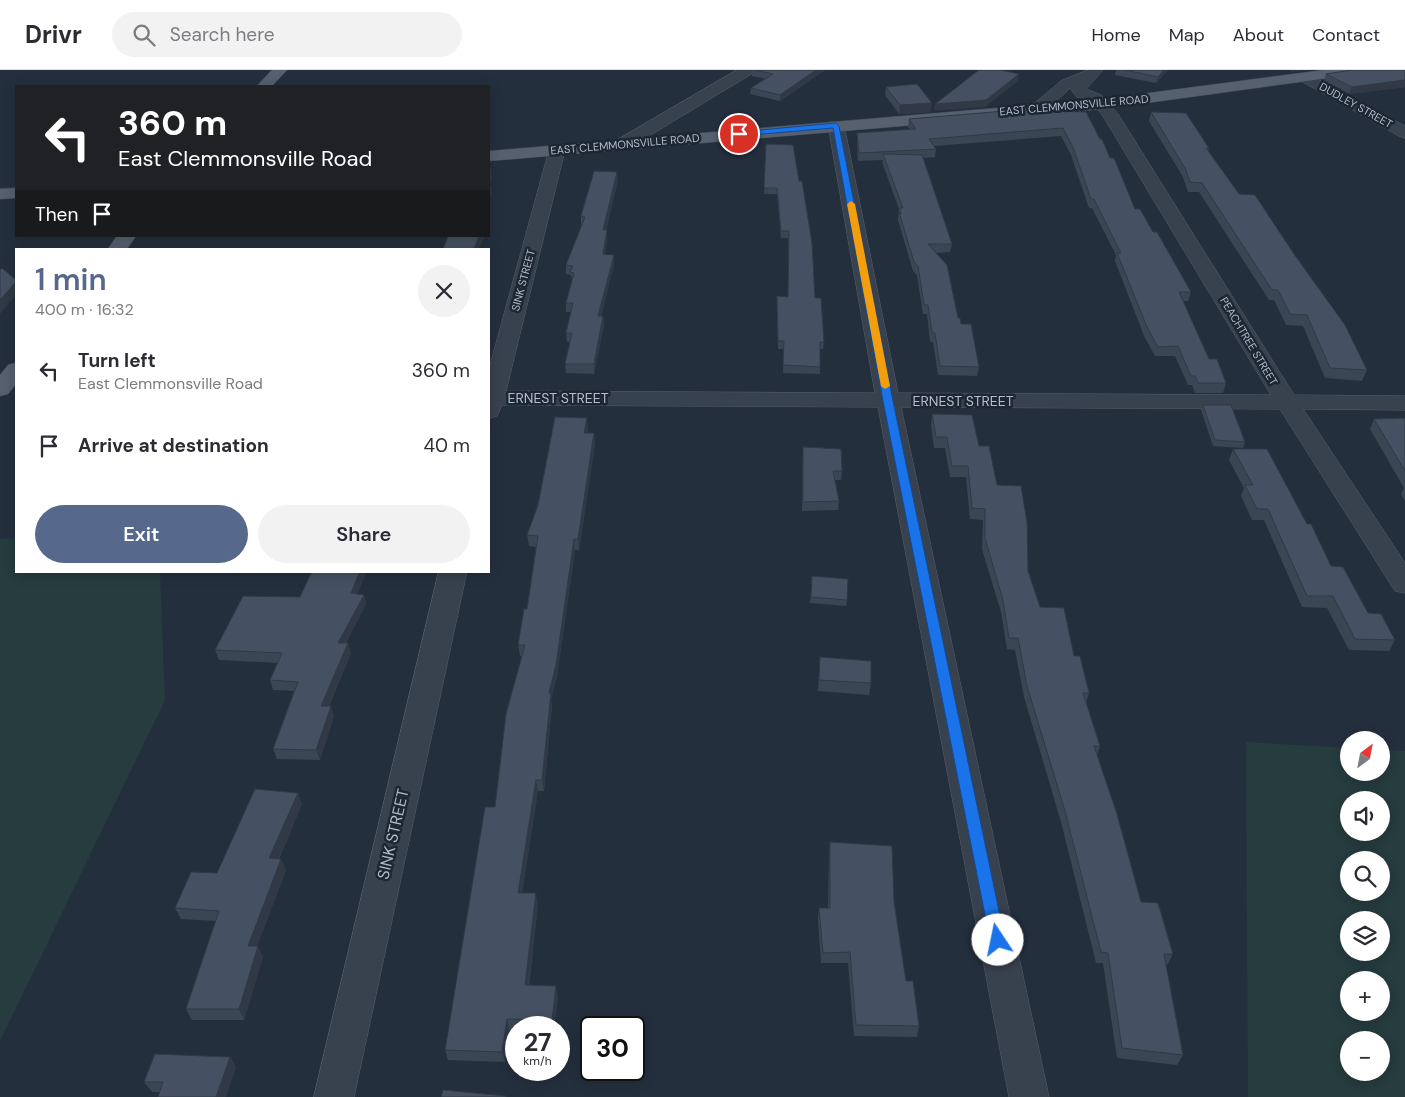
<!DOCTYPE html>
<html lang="en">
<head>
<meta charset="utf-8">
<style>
	body { margin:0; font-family:"DM Sans",sans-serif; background:#f2f2f3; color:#2b2b33; height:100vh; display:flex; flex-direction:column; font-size:19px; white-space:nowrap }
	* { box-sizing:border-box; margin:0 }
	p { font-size:16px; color:#7c7c81 }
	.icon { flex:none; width:28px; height:28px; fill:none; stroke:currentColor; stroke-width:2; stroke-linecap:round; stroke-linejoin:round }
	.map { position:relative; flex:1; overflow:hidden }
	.sheet { position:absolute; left:15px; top:178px; width:475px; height:325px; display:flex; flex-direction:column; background:#fff; border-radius:0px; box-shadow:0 2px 12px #0003 }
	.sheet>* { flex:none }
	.guide { position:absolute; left:15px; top:15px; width:475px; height:152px; border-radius:0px; box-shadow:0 2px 12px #0003; background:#202124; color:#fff; overflow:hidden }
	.needle { width:32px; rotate:32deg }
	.controls { position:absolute; left:1340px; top:661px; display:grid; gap:10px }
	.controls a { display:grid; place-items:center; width:50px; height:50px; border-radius:50%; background:#fff; box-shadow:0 2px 12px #0003; font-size:25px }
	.speed { position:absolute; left:505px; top:946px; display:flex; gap:10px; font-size:25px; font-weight:700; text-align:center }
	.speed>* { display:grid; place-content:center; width:65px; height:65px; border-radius:50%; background:#fff; box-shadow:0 2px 12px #0003; line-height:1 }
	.speed small { font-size:12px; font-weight:400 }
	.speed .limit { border:2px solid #111; border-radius:8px; background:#fff; color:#111 }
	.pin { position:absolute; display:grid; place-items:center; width:42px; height:42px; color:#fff; margin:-21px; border:2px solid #fff; border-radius:50%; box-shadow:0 1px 5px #0007 }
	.me { position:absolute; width:55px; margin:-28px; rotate:349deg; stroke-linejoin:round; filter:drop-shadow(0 0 4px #0008) }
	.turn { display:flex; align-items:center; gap:18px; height:105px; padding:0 20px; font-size:22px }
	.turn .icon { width:65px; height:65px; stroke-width:2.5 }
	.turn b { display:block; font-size:35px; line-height:42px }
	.then { display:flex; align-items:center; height:48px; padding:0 20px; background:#0003; gap:10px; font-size:19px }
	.round { display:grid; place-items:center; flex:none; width:52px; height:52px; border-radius:26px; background:#f2f2f3 }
	.overview { display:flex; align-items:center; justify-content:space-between; height:85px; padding:0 20px }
	h1 { font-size:30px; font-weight:600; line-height:38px; color:#56698c }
	.cta { display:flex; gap:10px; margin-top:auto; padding:10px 20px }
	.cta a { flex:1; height:58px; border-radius:30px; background:#56698c; color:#fff; font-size:20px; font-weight:600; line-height:58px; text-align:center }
	.cta a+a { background:#f2f2f3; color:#2b2b33 }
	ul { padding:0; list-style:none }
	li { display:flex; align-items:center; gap:15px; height:75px; padding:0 20px }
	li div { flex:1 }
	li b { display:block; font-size:19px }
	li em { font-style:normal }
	header { display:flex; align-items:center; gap:30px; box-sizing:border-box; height:70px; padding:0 25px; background:#fff; border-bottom:1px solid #e1e1e2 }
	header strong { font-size:24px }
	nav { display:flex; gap:28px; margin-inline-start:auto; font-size:18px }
	.search { width:350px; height:45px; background:#f2f2f3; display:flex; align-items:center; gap:12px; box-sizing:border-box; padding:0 18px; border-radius:28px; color:#7c7c81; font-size:19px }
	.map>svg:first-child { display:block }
	.green { fill:#263c3f; fill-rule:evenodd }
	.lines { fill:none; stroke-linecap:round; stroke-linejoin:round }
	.minor-casing { stroke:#565f6c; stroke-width:1 }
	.major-casing { stroke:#414a57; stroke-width:1 }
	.minor { fill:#38414e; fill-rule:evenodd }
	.major { fill:#56606e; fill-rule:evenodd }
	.wall { fill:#3b4654 }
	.shaded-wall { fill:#303945 }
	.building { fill:#455162; stroke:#303945 }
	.route { fill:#1a73e8; stroke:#114b97 }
	.slow { fill:#f59e0b }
	.labels { text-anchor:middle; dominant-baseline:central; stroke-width:5; stroke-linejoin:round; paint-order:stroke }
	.far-street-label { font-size:11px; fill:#b4bcc9; stroke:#1d2633 }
	.street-label { font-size:14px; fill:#b4bcc9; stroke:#1d2633 }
	.near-street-label { font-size:16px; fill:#b4bcc9; stroke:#1d2633 }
</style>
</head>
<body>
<header>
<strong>Drivr</strong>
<div class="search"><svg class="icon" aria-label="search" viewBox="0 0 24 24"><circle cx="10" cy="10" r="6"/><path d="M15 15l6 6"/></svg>Search here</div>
<nav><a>Home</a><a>Map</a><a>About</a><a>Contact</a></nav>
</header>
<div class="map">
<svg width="1405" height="1027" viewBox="0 0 1405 1027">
	<rect width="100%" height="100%" fill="#242f3e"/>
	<!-- green -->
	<g class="green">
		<path d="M16,468V501H160L165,630L0,971V469Z"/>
		<path d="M1246,672L1349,678V702H1381V680L1405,681V1027H1248ZM1349,730H1381V762H1349ZM1349,790H1381V822H1349ZM1349,850H1381V882H1349ZM1349,910H1381V942H1349ZM1349,970H1381V1002H1349Z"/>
	</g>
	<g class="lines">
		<!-- minor casing -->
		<g class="minor-casing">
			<g id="minor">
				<path d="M737,0H755L753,3L629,78H617L615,74L617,70Z"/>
				<path d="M1088,0H1103L1086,19L1101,25L1118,44L1294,325L1405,326V340L1303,339L1405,493V523L1395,521L1280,339L901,337L1049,1027H1009L878,337L502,335L497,346L489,348V299L549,80L551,76H563L565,80L506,321L875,323L828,55L830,52H842L844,55L898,323L1271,325L1103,46L1091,31L1077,27L1070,18C1057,30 1041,48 1021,43L1019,40L1021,37L1036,32L1061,11Z"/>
				<path d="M1306,3L1405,56V68L1399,66L1301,11L1298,8L1301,5Z"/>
				<path d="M439,501H467L354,1027H314Z"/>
			</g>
		</g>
		<!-- major casing -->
		<g class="major-casing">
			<g id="major">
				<path d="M272,0H287L272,16H257Z"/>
				<path d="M1324,0H1365L1363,3L1358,4L1103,39L489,91V81L1103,29Z"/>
				<path d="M16,118V128L0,129V119Z"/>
				<path d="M117,166H136L127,179H108Z"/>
				<path d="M16,293V314L8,324L0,326V305L8,295Z"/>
			</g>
		</g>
		<!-- minor -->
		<use href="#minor" class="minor"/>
		<!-- major -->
		<use href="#major" class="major"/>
	</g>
	<!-- wall -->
	<g class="wall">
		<path d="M752,0H825L780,31L750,24L751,18L766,9L752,6Z"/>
		<path d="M1116,0H1168L1156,13L1115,5Z"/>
		<path d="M1405,0V17L1349,24L1324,11L1326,4Z"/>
		<path d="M886,17L931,42L899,44L885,25Z"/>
		<path d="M1017,40L1100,69L1135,139L1153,162L1191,222L1188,231H1183L1209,289L1226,313L1223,323H1195L1192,315H1188L1175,286H1155L1144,266L1115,191L1116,185L1092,138H1089L1071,85L1061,66L934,76L936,79L935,87L923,88L952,174L950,182L936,183L958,248L961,254L979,297L977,306L938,305L933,272H930L927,244H923L917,205L913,201L898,150L899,139L882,92L883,90L858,91L857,71V63L910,59L908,57L909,49Z"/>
		<path d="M1151,42L1209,78L1208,80L1239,124L1367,300L1362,311L1325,308L1303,256L1286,255L1274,230H1269L1199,122H1188L1183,107L1149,51Z"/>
		<path d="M766,74L815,228L824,272L823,279H820V304L783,303L784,279H778L777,233V226L788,227V168H781L777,124H764Z"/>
		<path d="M618,110L606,160L607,169L605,184L614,194L601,246H603L604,255L594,304L566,303L565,294L570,272H567L566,263L571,242H566V233L572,211L571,205L566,204V195L582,155H581V146Z"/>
		<path d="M1203,335L1245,372L1243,378L1213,376L1201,340Z"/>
		<path d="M932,344L979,376L997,415L1028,501L1040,537L1074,586L1089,623L1086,633L1100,676L1097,685L1141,832L1173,884L1167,895H1166L1183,985L1177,995L1117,988L1103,893H1096L1061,752L1024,627L1015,580L1007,579L1001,542L982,479L983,450L970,449L966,407H950L945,378H934L931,355Z"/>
		<path d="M1405,348V431L1401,424L1404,418L1370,359L1374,349Z"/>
		<path d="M588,359L587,363H594L595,374L579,480H575L557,606L551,630L552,635L544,721H538L522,823L538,834L529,916L558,927L554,958H516V960H509L505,992L448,990L445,980L495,737L522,586H520L518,575L527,539L536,477L529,476L527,465Z"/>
		<path d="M803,377L842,401L841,410H835L839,431L838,440L802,441Z"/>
		<path d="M1233,379L1307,454L1331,496L1368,543L1395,570L1389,581L1349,580L1327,538L1302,537L1264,450H1252L1241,426L1244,418L1229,390Z"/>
		<path d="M312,501H367L357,524L364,525L366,534L346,573L351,583L329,636L334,646L320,690L277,689L273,679L294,621L273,620L270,610L278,593L219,590L215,580L300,527Z"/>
		<path d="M812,506L847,530L846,536L810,533Z"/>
		<path d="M820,587L871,613L869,625L818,621Z"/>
		<path d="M298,723L302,734L279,789H281L286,800L257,876L263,887L244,950H192L186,939L216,851L181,849L175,838L217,803Z"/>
		<path d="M830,772L894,832L906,911L919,956L917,967L854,966L848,893H821L818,849L819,838H828L829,783Z"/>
		<path d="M230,987L236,997L160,1022H152L144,1012Z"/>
	</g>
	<!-- shaded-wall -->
	<g class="shaded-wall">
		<path d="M816,0H825L780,31V25Z"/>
		<path d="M1164,0H1168L1156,13L1158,7Z"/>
		<path d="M1291,0H1310L1291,2Z"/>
		<path d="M1019,4L1018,11L985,37L934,41L935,34Z"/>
		<path d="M1405,10V17L1349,24L1352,17Z"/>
		<path d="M932,33L931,42L899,44L900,35Z"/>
		<path d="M491,99L492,108L489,117V106Z"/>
		<path d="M617,102L618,110L604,169L603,160Z"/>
		<path d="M491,116L492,124L489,131V120Z"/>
		<path d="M607,160V169L603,193V184Z"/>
		<path d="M479,166H484V168L479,179H474Z"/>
		<path d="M614,185V194L598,255V246Z"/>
		<path d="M16,212V225L0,244V230Z"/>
		<path d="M603,246L604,255L594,304V294Z"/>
		<path d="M587,348L588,359L585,374L584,363Z"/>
		<path d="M594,363L595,374L579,480L578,469Z"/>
		<path d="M574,469L575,480L557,606L551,630L552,635L544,721L542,710L549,623Z"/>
		<path d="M360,501H367L353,533L351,523Z"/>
		<path d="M364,525L366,534L341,582L338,573Z"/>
		<path d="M348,573L351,583L324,646L321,636Z"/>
		<path d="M331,636L334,646L320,690L316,680Z"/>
		<path d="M536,710L538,721L520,834L518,823Z"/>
		<path d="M298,723L302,734L274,799L269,788Z"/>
		<path d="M281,789L286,800L253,887L248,876Z"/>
		<path d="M536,823L538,834L527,926L525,915Z"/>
		<path d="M258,876L263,887L244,950L239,939Z"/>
		<path d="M556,916L558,927L554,958H553L552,950Z"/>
		<path d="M507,949L509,960L505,992L502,982Z"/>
		<path d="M230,987L236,997L226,1027H216Z"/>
	</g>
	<!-- building -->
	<g class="building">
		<path d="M755,0H816L780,25L751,18L773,4Z"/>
		<path d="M979,0H1001L1019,4L986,30L935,34Z"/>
		<path d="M1125,0H1164L1158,7Z"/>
		<path d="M1352,0H1405V10L1352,17L1326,4Z"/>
		<path d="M917,14L932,33L900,35L886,17Z"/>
		<path d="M1017,40L1086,42L1100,69H1102L1110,88H1114L1135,139H1140L1153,162H1157L1191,222H1179L1209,289H1217L1226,313H1198L1195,306H1191L1178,276L1158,277L1147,257L1117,183H1121L1094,129H1091L1073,77L1063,58L929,69L936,79L859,83L857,63L916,59L909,49Z"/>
		<path d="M1151,42L1186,43L1209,78H1206L1239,124L1255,125L1294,184L1345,255L1367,300L1330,298L1307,245L1290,244L1278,220H1272L1202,113L1190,112L1185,98Z"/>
		<path d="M766,74L793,75L799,111H802L812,173L815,228H821L824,272H820V297L783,295L784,271H778L777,226L788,227L789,161H781L777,118H764Z"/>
		<path d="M883,84L922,85L952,174H928L947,195L958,248H960L961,254H971L979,297L940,296L935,263L932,262L928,235H924L918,196L914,192L899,142L901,144L900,138H903Z"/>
		<path d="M489,99H491L489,106Z"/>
		<path d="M594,101L617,102L603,160H607L603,184L614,185L598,246H603L594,294H565L572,263H566L573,233H566L574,203L570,202L573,196L566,195L585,147L581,146Z"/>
		<path d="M448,166H479L474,179H443Z"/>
		<path d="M2,198L16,210V212L0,230V200Z"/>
		<path d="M1203,335H1231L1245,372L1215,370Z"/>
		<path d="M932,344L972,345L979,376H989L997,415L1021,416L1027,452L1028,501L1040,537L1064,538L1074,586H1080L1089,623H1083L1100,676H1094L1117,744L1141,832L1158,833L1173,884H1164L1183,985L1122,978L1108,883L1101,882L1065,741L1027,616L1018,568H1009L1003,530L985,468V439L972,438L968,396H952L947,367H936Z"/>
		<path d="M555,347L587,348L584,363H594L578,469H574L556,595L549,623H551L542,710H536L518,823H536L525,915L556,916L552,950L507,949L502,982L445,980L485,737H495L506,644L525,575H518L524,539H527L538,466L527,465L538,435Z"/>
		<path d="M1405,348V401L1374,349Z"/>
		<path d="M803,377L841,379L842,401H833L839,431L803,432Z"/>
		<path d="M1233,379H1267L1307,454H1311L1331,496L1343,497L1368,543L1381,544L1395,570L1355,569L1333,526H1307L1268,439H1257L1245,415H1253Z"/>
		<path d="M312,501H360L351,523L364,525L338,573H348L321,636H331L316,680L273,679L298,612L270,610L282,583L215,580L243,526L300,527Z"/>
		<path d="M812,506L848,509L847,530L811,527Z"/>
		<path d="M820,587L871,591V613L819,610Z"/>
		<path d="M255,719L298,723L269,788L281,789L248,876H258L239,939H186L219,841L175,838L191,802L217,803Z"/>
		<path d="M830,772L892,776L894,832L906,911H913L919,956L856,955L850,882L823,883L819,838H830Z"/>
		<path d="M155,984L230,987L216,1027H158L163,1012H144Z"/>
		<path d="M443,1020L506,1026V1027H441Z"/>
	</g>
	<!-- route -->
	<path class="route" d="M836,53L839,56L893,331L1005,870L1003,875L998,877L992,875L990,870L883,331L833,58L739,66L736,64L739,62Z"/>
	<!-- slow -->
	<path class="slow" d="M851,131L855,134L890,316L885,319L881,316L847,134Z"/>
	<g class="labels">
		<!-- far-street labels -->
		<g class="far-street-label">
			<text transform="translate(1074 35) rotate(-5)">EAST CLEMMONSVILLE ROAD</text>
			<text transform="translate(1356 35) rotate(29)">DUDLEY STREET</text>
			<text transform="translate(625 74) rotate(-5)">EAST CLEMMONSVILLE ROAD</text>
			<text transform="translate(523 210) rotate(-75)">SINK STREET</text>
			<text transform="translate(1249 271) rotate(59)">PEACHTREE STREET</text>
		</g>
		<!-- street labels -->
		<g class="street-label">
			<text x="558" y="328">ERNEST STREET</text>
			<text x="963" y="331">ERNEST STREET</text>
		</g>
		<!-- near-street labels -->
		<g class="near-street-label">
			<text transform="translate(393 764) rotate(-77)">SINK STREET</text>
		</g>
	</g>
</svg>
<div class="controls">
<a><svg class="needle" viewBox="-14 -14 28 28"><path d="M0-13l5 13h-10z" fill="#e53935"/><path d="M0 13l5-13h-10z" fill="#7c7c81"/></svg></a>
<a><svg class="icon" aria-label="sound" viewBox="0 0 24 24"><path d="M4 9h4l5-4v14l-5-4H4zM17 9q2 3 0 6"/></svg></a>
<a><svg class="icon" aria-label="search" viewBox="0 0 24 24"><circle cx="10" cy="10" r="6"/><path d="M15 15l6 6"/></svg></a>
<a><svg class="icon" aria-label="layers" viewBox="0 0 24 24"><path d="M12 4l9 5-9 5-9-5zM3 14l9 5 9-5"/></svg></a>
<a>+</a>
<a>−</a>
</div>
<div class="speed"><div>27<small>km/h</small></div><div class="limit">30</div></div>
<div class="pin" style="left:739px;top:64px;background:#d93025"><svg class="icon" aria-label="arrive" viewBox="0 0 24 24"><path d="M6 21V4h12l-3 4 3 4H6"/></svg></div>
<svg class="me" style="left:998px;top:870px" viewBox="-20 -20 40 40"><circle r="19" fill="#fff"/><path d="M0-13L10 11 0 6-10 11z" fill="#1a73e8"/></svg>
<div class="guide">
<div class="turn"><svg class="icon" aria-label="left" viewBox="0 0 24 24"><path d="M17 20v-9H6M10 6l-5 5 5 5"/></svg><div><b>360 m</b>East Clemmonsville Road</div></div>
<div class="then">Then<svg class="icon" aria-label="arrive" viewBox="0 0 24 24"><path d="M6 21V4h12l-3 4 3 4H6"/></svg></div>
</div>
<section class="sheet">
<div class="overview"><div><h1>1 min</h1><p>400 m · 16:32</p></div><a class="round"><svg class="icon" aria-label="close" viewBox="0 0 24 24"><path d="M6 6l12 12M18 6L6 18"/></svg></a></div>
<ul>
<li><svg class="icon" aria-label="left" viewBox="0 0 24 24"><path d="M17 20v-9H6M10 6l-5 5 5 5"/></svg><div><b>Turn left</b><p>East Clemmonsville Road</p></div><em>360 m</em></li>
<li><svg class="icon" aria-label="arrive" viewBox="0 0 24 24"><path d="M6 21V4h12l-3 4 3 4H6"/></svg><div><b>Arrive at destination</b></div><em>40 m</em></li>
</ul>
<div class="cta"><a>Exit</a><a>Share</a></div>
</section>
</div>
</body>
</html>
